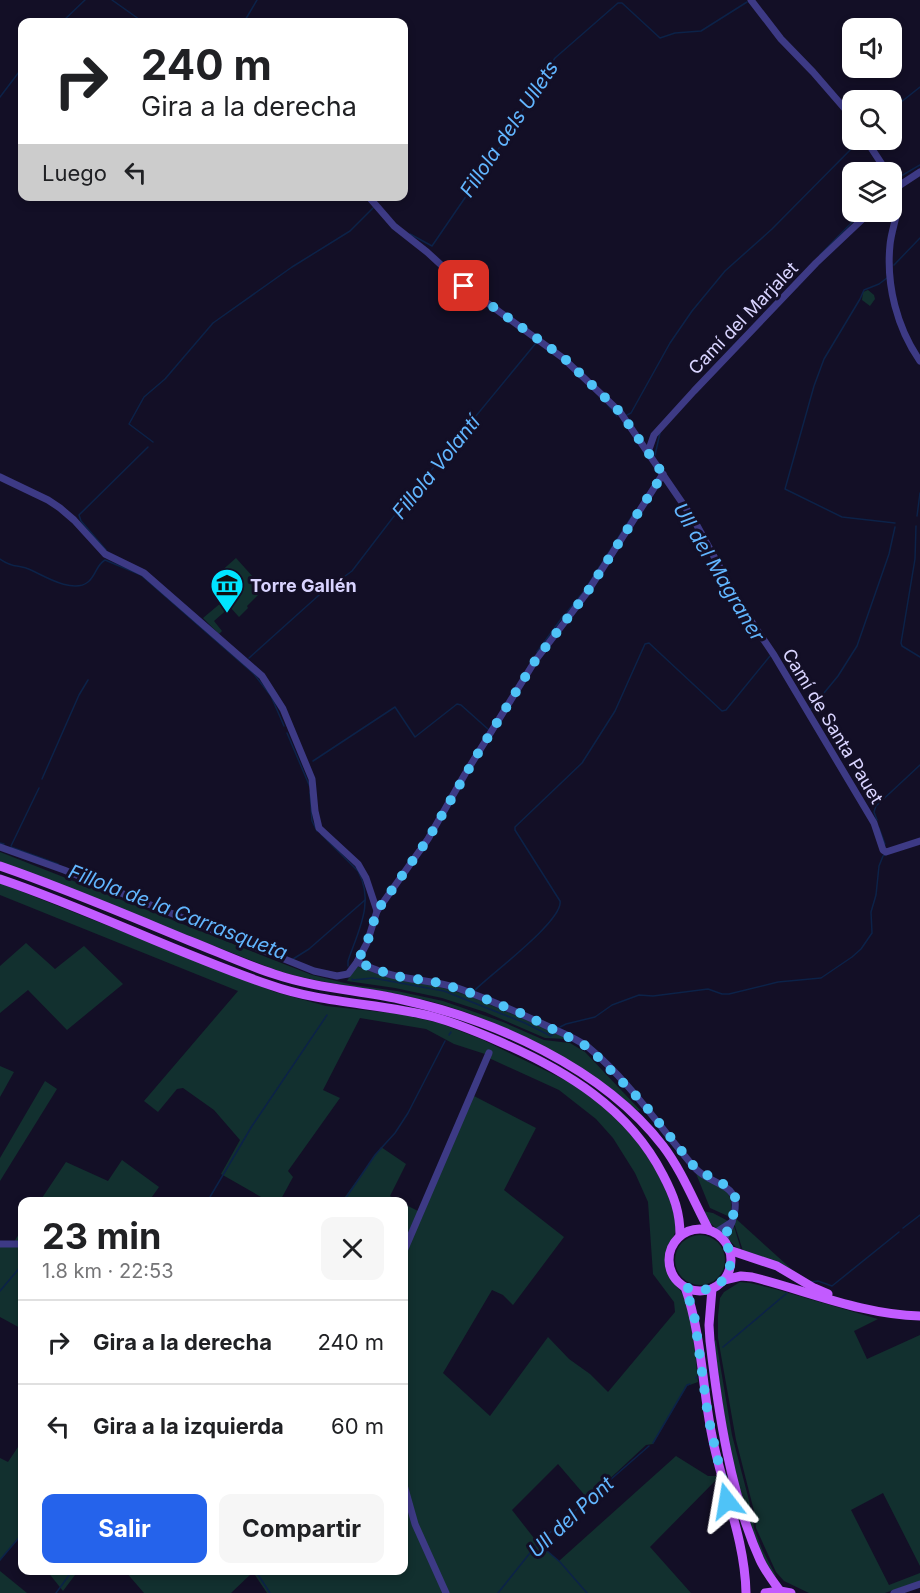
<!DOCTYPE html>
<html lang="es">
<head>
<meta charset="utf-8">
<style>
	body { margin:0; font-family:Inter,sans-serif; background:#f6f6f6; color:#202124; height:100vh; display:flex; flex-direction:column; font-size:22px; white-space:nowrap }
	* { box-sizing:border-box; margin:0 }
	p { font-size:20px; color:#757577 }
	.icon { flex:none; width:33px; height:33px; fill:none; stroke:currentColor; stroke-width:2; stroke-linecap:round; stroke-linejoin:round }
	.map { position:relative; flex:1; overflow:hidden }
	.details { position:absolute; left:18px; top:1197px; width:390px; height:378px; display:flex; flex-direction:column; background:#fff; border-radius:12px; box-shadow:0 3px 9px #0003 }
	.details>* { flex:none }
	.guide { position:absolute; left:18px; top:18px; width:390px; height:183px; border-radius:12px; box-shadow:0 3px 9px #0003; background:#fff; color:#202124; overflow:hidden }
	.tools { position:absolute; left:842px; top:18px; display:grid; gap:12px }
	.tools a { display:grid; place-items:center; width:60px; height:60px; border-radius:12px; background:#fff; box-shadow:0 3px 9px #0003; font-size:30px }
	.pin { position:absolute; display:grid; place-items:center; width:51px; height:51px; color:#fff; margin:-26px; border-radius:12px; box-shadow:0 3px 9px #0006 }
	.me { position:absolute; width:66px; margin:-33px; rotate:346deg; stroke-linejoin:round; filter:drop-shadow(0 0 4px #0008) }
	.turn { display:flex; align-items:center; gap:21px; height:126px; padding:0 24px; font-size:27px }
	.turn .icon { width:78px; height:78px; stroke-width:2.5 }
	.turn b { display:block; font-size:42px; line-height:51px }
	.then { display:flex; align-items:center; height:57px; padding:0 24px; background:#0003; gap:12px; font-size:22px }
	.round { display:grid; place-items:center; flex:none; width:63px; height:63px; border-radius:12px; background:#f6f6f6 }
	.head { display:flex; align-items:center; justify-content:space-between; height:102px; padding:0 24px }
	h1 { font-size:36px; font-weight:700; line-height:45px }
	.primary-button { display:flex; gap:12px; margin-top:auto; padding:12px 24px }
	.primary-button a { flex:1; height:69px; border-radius:12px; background:#2563eb; color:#fff; font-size:24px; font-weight:700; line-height:69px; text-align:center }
	.primary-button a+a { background:#f6f6f6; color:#202124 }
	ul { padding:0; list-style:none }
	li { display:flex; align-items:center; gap:18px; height:84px; padding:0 24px; border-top:2px solid #e0e0e0 }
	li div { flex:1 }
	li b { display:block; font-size:22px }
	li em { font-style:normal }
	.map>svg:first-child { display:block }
	.green { fill:#12302f }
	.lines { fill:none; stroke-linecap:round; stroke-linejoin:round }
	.stream { stroke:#0c2248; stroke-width:1.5 }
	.minor { stroke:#3d3a85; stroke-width:7 }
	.major { stroke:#c25bff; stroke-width:9 }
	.route { stroke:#4fc3f7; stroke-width:10; stroke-dasharray:0 18 }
	.labels { text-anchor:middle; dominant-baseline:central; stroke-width:6; stroke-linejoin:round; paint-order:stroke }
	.street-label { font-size:18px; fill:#d9d4ff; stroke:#130f26 }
	.poi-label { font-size:18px; font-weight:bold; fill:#d9d4ff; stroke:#130f26; text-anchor:start }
	.water-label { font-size:20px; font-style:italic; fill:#62b6ff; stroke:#130f26 }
</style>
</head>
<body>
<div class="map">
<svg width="920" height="1593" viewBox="0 0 920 1593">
	<rect width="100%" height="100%" fill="#130f26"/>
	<!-- green -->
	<g class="green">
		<path d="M868,290L874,295L875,299L870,306L862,300L863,292Z"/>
		<path d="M236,558L264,589L247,606L248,608L239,617L230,607L214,621L222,631L219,634L203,618L234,592L218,574Z"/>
		<path d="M0,852L312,975L353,985L397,991L443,1001L503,1022L544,1040L570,1043L585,1052L640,1110L638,1111C584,1063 496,1017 425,1000C377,989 328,985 281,972L0,862Z"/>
		<path d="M0,883L275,992L326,1006L400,1014L439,1023L481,1039L571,1083C614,1109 650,1149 668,1196C672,1205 677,1217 676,1227C675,1241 662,1250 666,1266C668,1279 679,1285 684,1297C695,1323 695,1354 698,1382L687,1386L653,1444L646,1445L588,1499L558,1464L512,1510L537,1542L559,1561L676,1456L708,1476H716L717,1479L650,1547L691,1593H447L425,1548L404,1481V1204L420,1212L472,1095L536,1128L504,1190L564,1237L513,1305L503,1295L492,1290L443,1373L490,1416L548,1337L569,1359L590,1374L608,1392L675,1312L674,1302L653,1274L648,1202L635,1173L613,1138L596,1119L559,1090L491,1059L485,1054L454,1044L426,1029L360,1018L323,1090L340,1098L288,1171L293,1177L280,1201H268L221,1174L240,1140L214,1110L183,1088L177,1089L158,1112L144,1101L238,991L0,895Z"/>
		<path d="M26,943L55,969L84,946L123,984L67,1030L28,990L0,1013V966Z"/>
		<path d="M356,966L386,977L433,985L467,995L553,1031L567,1039L545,1038L485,1012L442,998L395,988L347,981Z"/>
		<path d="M0,1066L14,1072L0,1097Z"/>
		<path d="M45,1081L57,1089L0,1181V1158Z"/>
		<path d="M381,1147L406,1164L390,1196L400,1201H342Z"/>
		<path d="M122,1160L159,1187L149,1201H40L66,1162L108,1181Z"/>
		<path d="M695,1171C717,1183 737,1188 730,1217L710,1208Z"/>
		<path d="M702,1211L713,1213L730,1222L718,1230L708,1221Z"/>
		<path d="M734,1217L798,1275L744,1254L734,1223Z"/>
		<path d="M734,1226L742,1253L727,1238Z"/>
		<path d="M22,1229V1329L0,1317V1247L14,1242Z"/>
		<circle cx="700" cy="1260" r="25"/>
		<path d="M740,1282L750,1283L775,1289L878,1319L854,1331L867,1359L920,1335V1566L883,1493L851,1510L889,1585L920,1573V1581L885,1593H809L784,1581L776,1572L756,1528L755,1515L736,1440L718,1338V1316L720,1298L724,1292Z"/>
		<path d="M716,1340L732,1435L752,1512L754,1528L762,1549L776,1576L774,1578C734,1507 725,1421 714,1341Z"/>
		<path d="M22,1441V1536L16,1540L0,1561V1458L8,1462Z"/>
		<path d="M404,1489L444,1593H267L253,1572L231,1593H144L125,1571L404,1570Z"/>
		<path d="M0,1571L27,1593H0Z"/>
		<path d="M47,1571H78L63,1591Z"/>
	</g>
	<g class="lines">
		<!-- stream -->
		<g class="stream">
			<path d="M112,0L143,22"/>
			<path d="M62,22L85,0"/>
			<path d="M244,22L257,0"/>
			<path d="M0,97L22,68"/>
			<path d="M891,110L920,87"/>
			<path d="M896,179L920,165"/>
			<path d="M410,234L432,246L499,148L555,58L618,3H622L660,38L675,33L701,31L747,2"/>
			<path d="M820,255L862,212"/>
			<path d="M894,265L920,238"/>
			<path d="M887,278L879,284L864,290L860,299L824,359L814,386L785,489L842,517L895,523"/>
			<path d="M607,404L617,416"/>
			<path d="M627,415L631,413L670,343L692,311L725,271L772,229L860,140"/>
			<path d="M153,442L129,424L144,397L165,379L213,323L292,267L350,231L373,208"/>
			<path d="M655,455L660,433"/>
			<path d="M917,516L920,493"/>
			<path d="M916,526L915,559L901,643L902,646L920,657"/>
			<path d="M106,550L81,521L79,515L148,447"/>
			<path d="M0,559C14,569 19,564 31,570C44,576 73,594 88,582C96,576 96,565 105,560L141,575L254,674L271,696L284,726"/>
			<path d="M567,612L584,591L634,513"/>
			<path d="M537,652L564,615"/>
			<path d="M249,658L318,596L352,571L401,507L536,343H539"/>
			<path d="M810,710L838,676L857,646L889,554L895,527"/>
			<path d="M287,733L310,787"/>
			<path d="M313,761L395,707L415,737L457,704L461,705L489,730"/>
			<path d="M42,779L79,695L88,680"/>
			<path d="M310,792L312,821L317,831"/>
			<path d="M877,820L874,812L876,806L920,765"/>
			<path d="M879,828L885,844"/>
			<path d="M321,834L358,871C375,902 358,931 348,961V966"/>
			<path d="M0,843L4,844"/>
			<path d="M11,846L39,788"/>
			<path d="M11,847L58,864"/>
			<path d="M293,959L309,949L365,900"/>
			<path d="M352,979L353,980L373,978L444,991L525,1023L551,1036L554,1033"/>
			<path d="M475,990C491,974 564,920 560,901L515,830V827L582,763L615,711L645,644L649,643L722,711L726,710L770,656"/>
			<path d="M560,1027L566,1024L595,1017L612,1005L639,995L653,996L708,989L722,994H729L778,982L821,978L852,957L861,949L872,933L871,912L876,895L879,866L883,856L886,854"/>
			<path d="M449,1035L451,1032"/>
			<path d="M207,1202L252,1126L327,1015"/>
			<path d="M343,1202L375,1155L395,1133L408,1113L445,1041"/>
			<path d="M903,1228L920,1215"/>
			<path d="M811,1282L818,1281L832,1286L899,1232"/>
			<path d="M0,1291L22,1265"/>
			<path d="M723,1347L787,1293"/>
			<path d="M696,1378L697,1377"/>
			<path d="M653,1443L687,1385L690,1384"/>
			<path d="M539,1544L560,1562L587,1593"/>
			<path d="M0,1560L22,1534"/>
			<path d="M255,1570L270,1593"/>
			<path d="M56,1593L73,1570"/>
			<path d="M498,1593L538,1543L649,1446"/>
		</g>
		<!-- minor -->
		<g class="minor">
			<path d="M751,0L781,39L813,72L852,117"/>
			<path d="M866,140L887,172"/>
			<path d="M891,178C907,199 892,222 890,245C886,285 897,328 920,361"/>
			<path d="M891,191L920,172"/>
			<path d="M368,196L394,226L427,252L464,286L563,358L620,412L694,520L741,606L774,655L874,823L883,850L886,852L920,841"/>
			<path d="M648,452L654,435L694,391L816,263L870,212"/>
			<path d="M0,477L48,500L60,508L74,520L105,554L144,573L262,676L283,709L312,779L315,811L319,828L358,864L366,878L377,911"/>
			<path d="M0,847L64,870L314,971L337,976L348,974L357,962L367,943L377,911L428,839L465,774L535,661L586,594L663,474"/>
			<path d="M357,962C369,967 380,972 392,975C415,981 440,981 463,990C492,1001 520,1013 547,1026C560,1032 576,1038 588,1047C629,1081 659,1126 694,1167C713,1189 746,1180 732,1222"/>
			<path d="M715,1233L732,1222L724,1240"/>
			<path d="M0,1244H22"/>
			<path d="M404,1251L489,1053"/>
			<path d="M404,1485L415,1524L446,1593"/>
			<path d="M894,1593L920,1584"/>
		</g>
		<!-- major -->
		<g class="major">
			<path d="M0,866C64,888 127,915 190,941C218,952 246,965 274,974C315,988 357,990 399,999C493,1019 603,1068 663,1146C682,1171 694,1202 709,1230"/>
			<path d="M0,879C92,910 178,954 270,985C323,1004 380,1003 434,1017C456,1023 477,1032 498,1041C565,1070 629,1108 663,1175C674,1196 680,1212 680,1235"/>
			<circle cx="700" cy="1260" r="31"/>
			<path d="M729,1250L777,1266L814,1288L828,1294"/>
			<path d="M724,1280L741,1276L752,1277C808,1291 863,1315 920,1316"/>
			<path d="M685,1287C702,1335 702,1387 712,1436C722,1488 745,1539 746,1593"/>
			<path d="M712,1289L709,1325L710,1341C718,1411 731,1496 760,1560C765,1571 773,1581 780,1591"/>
			<path d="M765,1593L780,1591L791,1593"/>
		</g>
	</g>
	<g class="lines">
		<!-- route -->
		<path class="route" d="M464,286L563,357L620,412L663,474L586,594L535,661L477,755L428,839L377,911L367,943L357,962L394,976L431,981L463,990L523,1014L588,1047L644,1104L696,1169L722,1183L731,1191L735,1197L736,1207L724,1240C743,1269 717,1300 685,1287L694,1314L708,1416L727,1501"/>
	</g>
	<!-- icons -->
	<defs>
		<g id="museum-pin" transform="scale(1.725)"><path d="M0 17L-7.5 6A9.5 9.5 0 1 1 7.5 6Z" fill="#00e5ff" stroke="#130f26"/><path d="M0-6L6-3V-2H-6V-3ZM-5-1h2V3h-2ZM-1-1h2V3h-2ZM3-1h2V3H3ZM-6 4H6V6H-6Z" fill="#111"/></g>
	</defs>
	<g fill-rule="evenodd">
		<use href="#museum-pin" x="227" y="585"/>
	</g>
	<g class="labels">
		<!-- street labels -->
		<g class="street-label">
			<text transform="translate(743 318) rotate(-46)">Camí del Marjalet</text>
			<text transform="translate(833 726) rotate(59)">Camí de Santa Pauet</text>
		</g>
		<!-- poi labels -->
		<g class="poi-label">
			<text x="250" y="585">Torre Gallén</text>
		</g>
		<!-- water labels -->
		<g class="water-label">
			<text transform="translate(509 129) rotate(-56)">Fillola dels Ullets</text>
			<text transform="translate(436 467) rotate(-51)">Fillola Volantí</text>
			<text transform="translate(719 572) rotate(59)">Ull del Magraner</text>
			<text transform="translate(178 912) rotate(21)">Fillola de la Carrasqueta</text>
			<text transform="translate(571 1517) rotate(-43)">Ull del Pont</text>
		</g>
	</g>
</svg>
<div class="tools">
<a><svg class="icon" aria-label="sound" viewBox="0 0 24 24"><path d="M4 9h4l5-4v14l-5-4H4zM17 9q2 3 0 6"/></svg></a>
<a><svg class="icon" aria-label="search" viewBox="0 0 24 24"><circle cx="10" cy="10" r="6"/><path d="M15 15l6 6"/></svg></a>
<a><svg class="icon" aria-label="layers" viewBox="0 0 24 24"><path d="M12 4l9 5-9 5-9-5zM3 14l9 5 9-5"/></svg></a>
</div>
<div class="pin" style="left:464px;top:286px;background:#d93025"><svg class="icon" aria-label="arrive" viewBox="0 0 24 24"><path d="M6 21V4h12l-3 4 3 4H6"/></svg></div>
<svg class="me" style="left:727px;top:1501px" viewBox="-20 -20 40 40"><path d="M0-17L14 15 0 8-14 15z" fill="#4fc3f7" stroke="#fff" stroke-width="4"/></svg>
<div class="guide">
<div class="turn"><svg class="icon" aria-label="right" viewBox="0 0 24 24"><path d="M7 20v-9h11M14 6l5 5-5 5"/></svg><div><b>240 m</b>Gira a la derecha</div></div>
<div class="then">Luego<svg class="icon" aria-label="left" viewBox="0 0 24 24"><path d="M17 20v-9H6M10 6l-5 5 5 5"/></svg></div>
</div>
<section class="details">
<div class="head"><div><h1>23 min</h1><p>1.8 km · 22:53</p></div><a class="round"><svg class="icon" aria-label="close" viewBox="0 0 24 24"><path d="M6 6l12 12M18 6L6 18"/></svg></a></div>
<ul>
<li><svg class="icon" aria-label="right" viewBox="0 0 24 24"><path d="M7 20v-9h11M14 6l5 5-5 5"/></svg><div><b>Gira a la derecha</b></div><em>240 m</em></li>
<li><svg class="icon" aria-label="left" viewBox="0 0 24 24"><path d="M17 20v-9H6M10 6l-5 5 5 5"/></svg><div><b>Gira a la izquierda</b></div><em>60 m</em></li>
</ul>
<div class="primary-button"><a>Salir</a><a>Compartir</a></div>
</section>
</div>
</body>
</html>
